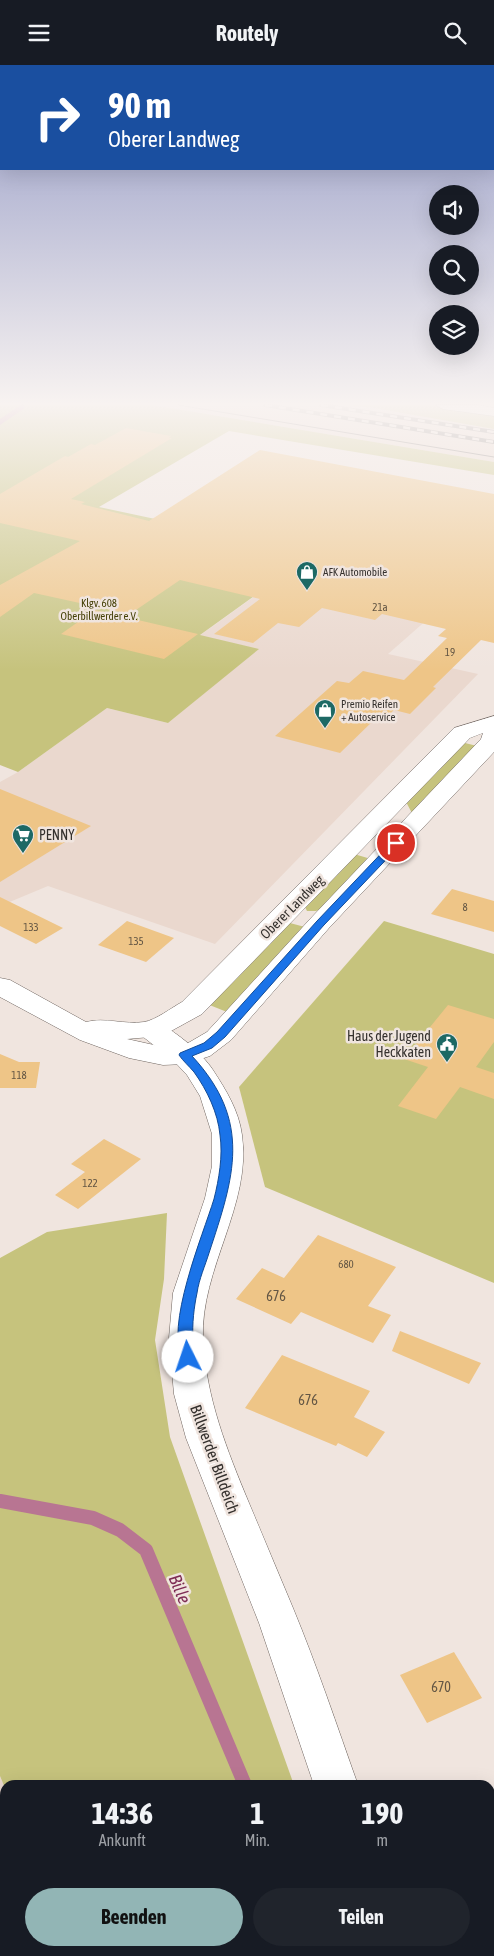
<!DOCTYPE html>
<html lang="de">
<head>
<meta charset="utf-8">
<style>
	body { margin:0; font-family:"Asap Condensed",sans-serif; background:#20242c; color:#f1f3f6; height:100vh; display:flex; flex-direction:column; font-size:19px; white-space:nowrap }
	* { box-sizing:border-box; margin:0 }
	p { font-size:16px; color:#9ea1a6 }
	.icon { flex:none; width:28px; height:28px; fill:none; stroke:currentColor; stroke-width:2; stroke-linecap:round; stroke-linejoin:round }
	.map { position:relative; flex:1; overflow:hidden }
	.sheet { position:absolute; left:0px; top:1715px; width:495px; height:176px; display:flex; flex-direction:column; background:#171b24; border-radius:15px 15px 0 0; box-shadow:0 5px 20px #0002 }
	.sheet>* { flex:none }
	.banner { position:absolute; left:0px; top:0px; width:495px; height:105px; box-shadow:0 5px 20px #0002; background:#1a4fa0; color:#fff; overflow:hidden }
	.controls { position:absolute; left:429px; top:120px; display:grid; gap:10px }
	.controls a { display:grid; place-items:center; width:50px; height:50px; border-radius:50%; background:#171b24; box-shadow:0 5px 20px #0002; font-size:25px }
	.pin { position:absolute; display:grid; place-items:center; width:42px; height:42px; color:#fff; margin:-21px; border:2px solid #fff; border-radius:50%; box-shadow:0 1px 5px #0007 }
	.me { position:absolute; width:55px; margin:-28px; rotate:356deg; stroke-linejoin:round; filter:drop-shadow(0 0 4px #0008) }
	.turn { display:flex; align-items:center; gap:18px; height:105px; padding:0 25px; font-size:22px }
	.turn .icon { width:65px; height:65px; stroke-width:2.5 }
	.turn b { display:block; font-size:35px; line-height:42px }
	.eta { display:flex; justify-content:space-evenly; align-items:center; height:85px; text-align:center }
	.eta b { font-size:30px; font-weight:700; line-height:35px }
	.cta { display:flex; gap:10px; margin-top:auto; padding:10px 25px }
	.cta a { flex:1; height:58px; border-radius:30px; background:#92b5b5; color:#111; font-size:20px; font-weight:700; line-height:58px; text-align:center }
	.cta a+a { background:#20242c; color:#f1f3f6 }
	header { display:flex; justify-content:space-between; align-items:center; height:65px; padding:0 25px; background:#171b24; font-size:22px; font-weight:700 }
	.map>svg:first-child { display:block }
	.built { fill:#ead8ce }
	.green { fill:#c6c37d }
	.lines { fill:none; stroke-linecap:round; stroke-linejoin:round }
	.stream-far1 { stroke:#b87592; stroke-width:5 }
	.stream { stroke:#b87592; stroke-width:14 }
	.building { fill:#eec587 }
	.street-casing { stroke:#6f6560; stroke-width:1 }
	.secondary-casing { stroke:#6f6560; stroke-width:1 }
	.street { fill:#fff; fill-rule:evenodd }
	.secondary { fill:#fff; fill-rule:evenodd }
	.tram { stroke:#746d69; stroke-width:1 }
	.rail-casing { stroke:#746d69; stroke-width:4 }
	.rail { stroke:#f0e5df; stroke-width:2.5; stroke-dasharray:7; stroke-linecap:butt }
	.route { fill:#1a73e8; stroke:#114b97 }
	.labels { text-anchor:middle; dominant-baseline:central; stroke-width:5; stroke-linejoin:round; paint-order:stroke }
	.far-poi-label { font-size:11px; fill:#35312e; stroke:#f0e5df; text-anchor:start }
	.far-park-label { font-size:11px; fill:#433f05; stroke:#f0e5df }
	.number-label { font-size:11px; fill:#635644 }
	.poi-label { font-size:14px; fill:#35312e; stroke:#f0e5df; text-anchor:start }
	.street-label { font-size:14px; fill:#35312e; stroke:#f0e5df }
	.near-number-label { font-size:14px; fill:#635644 }
	.near-street-label { font-size:16px; fill:#35312e; stroke:#f0e5df }
	.near-water-label { font-size:18px; font-style:italic; fill:#7e2c54; stroke:#f0e5df }
</style>
</head>
<body>
<header><svg class="icon" aria-label="menu" viewBox="0 0 24 24"><path d="M4 6h16M4 12h16M4 18h16"/></svg>Routely<svg class="icon" aria-label="search" viewBox="0 0 24 24"><circle cx="10" cy="10" r="6"/><path d="M15 15l6 6"/></svg></header>
<div class="map">
<svg width="494" height="1891" viewBox="0 0 494 1891">
	<rect width="100%" height="100%" fill="#f0e5df"/>
	<!-- built -->
	<g class="built">
		<path d="M152,340H345L417,350L494,364V397Z"/>
		<path d="M297,501L453,532L388,589L478,609L215,879L48,821L0,841V717L18,707L107,643L168,658L258,584L199,571Z"/>
		<path d="M0,1711L5,1723V1886H70L72,1891H0Z"/>
	</g>
	<!-- green -->
	<g class="green">
		<path d="M0,340H152L494,397V410L229,366L99,442L314,488L200,570L259,584L168,658L107,643L18,707L0,700Z"/>
		<path d="M345,340H430L494,349V364L374,343Z"/>
		<path d="M461,677L477,681L413,750L405,735Z"/>
		<path d="M354,789L371,794L325,842L316,846H307L305,842Z"/>
		<path d="M384,856L494,889V1218L265,1122L239,1022Z"/>
		<path d="M286,857L305,862L227,947L207,939Z"/>
		<path d="M167,1148L164,1214L155,1275L170,1372L294,1720H5V1723L0,1711V1193L47,1167Z"/>
		<path d="M70,1886H349L350,1891H72Z"/>
	</g>
	<g class="lines">
		<!-- stream-far1 -->
		<path class="stream-far1" d="M0,357L22,342"/>
		<!-- stream -->
		<g class="stream">
			<path d="M0,1436L93,1453L120,1465L146,1485L245,1720"/>
			<path d="M305,1886L307,1891"/>
		</g>
	</g>
	<!-- building -->
	<g class="building">
		<path d="M126,363L171,371L169,373H172L71,434L85,437L81,439L149,456L260,385L494,429V578L481,575L433,622L436,623L410,649L394,645L382,656L375,654L340,688L275,671L337,616L349,618L363,606L404,615L447,573L438,571L446,564L382,549L375,555L322,543L299,562L278,558L253,578L214,569L260,534L180,515L130,549L34,528L0,552V520L80,476L0,458V429L65,391L68,392L91,379L95,380Z"/>
		<path d="M95,545L198,569L164,594L61,569Z"/>
		<path d="M0,724L91,761L0,817Z"/>
		<path d="M452,824L494,836V867L431,849Z"/>
		<path d="M0,832L63,863L36,879L0,861Z"/>
		<path d="M127,856L174,873L146,897L98,880Z"/>
		<path d="M448,940L494,954V977L476,1002L494,1008V1034L460,1022L436,1054L398,1041L428,1002L404,994Z"/>
		<path d="M0,989L19,997H40L36,1023H0Z"/>
		<path d="M104,1074L141,1094L78,1144L55,1130L85,1107L71,1099Z"/>
		<path d="M318,1170L396,1202L368,1241L391,1250L373,1278L301,1247L291,1259L236,1234L262,1203L284,1213Z"/>
		<path d="M400,1266L481,1298L469,1319L392,1286Z"/>
		<path d="M282,1290L370,1326L354,1352L385,1367L367,1392L338,1378L336,1381L245,1343Z"/>
		<path d="M454,1587L482,1633L427,1658L400,1610Z"/>
	</g>
	<g class="lines">
		<!-- street casing -->
		<g class="street-casing">
			<g id="street">
				<path d="M436,340H478L494,343V351L443,344Z"/>
				<path d="M152,956C172,962 202,988 213,1005C226,1025 239,1046 242,1070C252,1140 200,1204 203,1274C206,1333 227,1385 249,1438C264,1473 278,1508 293,1543C317,1601 337,1661 358,1720H314L259,1558L186,1373L174,1329L169,1273L173,1228L205,1133L212,1101V1069L200,1031L187,1010L174,996L142,971L138,965L142,959Z"/>
				<path d="M370,1886H418L420,1891H372Z"/>
			</g>
		</g>
		<!-- secondary casing -->
		<g class="secondary-casing">
			<path id="secondary" d="M494,651V687L329,863L231,975L210,991L185,999L163,1000L129,993L80,975L0,932V913L10,915L86,957C105,952 125,960 144,957C156,955 171,943 182,937L454,663ZM483,668L481,674L311,853L207,967L183,981L163,982L127,974L162,971L202,949L470,673Z"/>
		</g>
		<!-- street -->
		<use href="#street" class="street"/>
		<!-- secondary -->
		<use href="#secondary" class="secondary"/>
		<!-- tram -->
		<path class="tram" d="M178,340L494,392"/>
		<!-- rail casing -->
		<g class="rail-casing">
			<g id="rail">
				<path d="M265,340L494,377"/>
				<path d="M321,340L494,367"/>
			</g>
		</g>
		<!-- rail -->
		<use href="#rail" class="rail"/>
	</g>
	<!-- sky -->
	<linearGradient id="sky" x2="0" y2="1"><stop stop-color="#959bc6"/><stop offset="0.56" stop-color="#f8f3f1"/><stop offset="1" stop-color="#f8f3f1" stop-opacity="0"/></linearGradient>
	<rect width="494" height="605" fill="url(#sky)"/>
	<!-- route -->
	<path class="route" d="M396,775L401,778L400,780L324,860L225,972L212,983L192,991C253,1057 234,1112 209,1188C205,1201 199,1214 197,1228C194,1242 192,1259 193,1274C193,1281 197,1289 193,1296L188,1297L183,1296C164,1262 203,1170 214,1134C219,1114 223,1091 220,1070C218,1048 207,1025 194,1007C189,1001 183,996 179,990L180,988L204,978L217,967L317,856L393,776Z"/>
	<!-- icons -->
	<defs>
		<g id="shop-pin" transform="scale(1.125)"><path d="M0 17L-7.5 6A9.5 9.5 0 1 1 7.5 6Z" fill="#1d6965" stroke="#f0e5df"/><path d="M-5-2.5h2.3a2.7 3.5 0 0 1 5.4 0H5L5.5 6h-11ZM-1.5-2.5h3a1.5 2.3 0 0 0-3 0Z" fill="#fff"/></g>
		<g id="supermarket-pin" transform="scale(1.125)"><path d="M0 17L-7.5 6A9.5 9.5 0 1 1 7.5 6Z" fill="#1d6965" stroke="#f0e5df"/><path d="M-6-5.5h2.5l.6 2H6L4.5 2H-2.5L-4.4-4H-6ZM-1.5 3.2a1.3 1.3 0 1 0 .1 0ZM3 3.2a1.3 1.3 0 1 0 .1 0Z" fill="#fff"/></g>
		<g id="civic-pin" transform="scale(1.125)"><path d="M0 17L-7.5 6A9.5 9.5 0 1 1 7.5 6Z" fill="#1d6965" stroke="#f0e5df"/><path d="M-.6-6.5H3V-4.5H.6V-3L4-1V1h2V6H-6V1h2V-1L-.6-3ZM-1.2 2.5V6h2.4V2.5Z" fill="#fff"/></g>
	</defs>
	<g fill-rule="evenodd">
		<use href="#shop-pin" x="307" y="507"/>
		<use href="#shop-pin" x="325" y="645"/>
		<use href="#supermarket-pin" x="23" y="770"/>
		<use href="#civic-pin" x="447" y="979"/>
	</g>
	<g class="labels">
		<!-- far-poi labels -->
		<g class="far-poi-label">
			<text x="323" y="507">AFK Automobile</text>
			<text x="341" y="639">Premio Reifen<tspan x="341" dy="13">+ Autoservice</tspan></text>
		</g>
		<!-- far-park labels -->
		<g class="far-park-label">
			<text x="99" y="538">Klgv. 608<tspan x="99" dy="13">Oberbillwerder e.V.</tspan></text>
		</g>
		<!-- number labels -->
		<g class="number-label">
			<text x="380" y="542">21a</text>
			<text x="450" y="587">19</text>
			<text x="465" y="842">8</text>
			<text x="31" y="862">133</text>
			<text x="136" y="876">135</text>
			<text x="19" y="1010">118</text>
			<text x="90" y="1118">122</text>
			<text x="346" y="1199">680</text>
		</g>
		<!-- poi labels -->
		<g class="poi-label">
			<text x="39" y="770">PENNY</text>
			<text x="431" y="971" text-anchor="end">Haus der Jugend<tspan x="431" dy="16">Heckkaten</tspan></text>
		</g>
		<!-- street labels -->
		<g class="street-label">
			<text transform="translate(292 842) rotate(-45)">Oberer Landweg</text>
		</g>
		<!-- near-number labels -->
		<g class="near-number-label">
			<text x="276" y="1231">676</text>
			<text x="308" y="1335">676</text>
			<text x="441" y="1622">670</text>
		</g>
		<!-- near-street labels -->
		<g class="near-street-label">
			<text transform="translate(215 1394) rotate(70)">Billwerder Billdeich</text>
		</g>
		<!-- near-water labels -->
		<g class="near-water-label">
			<text transform="translate(180 1524) rotate(67)">Bille</text>
		</g>
	</g>
</svg>
<div class="controls">
<a><svg class="icon" aria-label="sound" viewBox="0 0 24 24"><path d="M4 9h4l5-4v14l-5-4H4zM17 9q2 3 0 6"/></svg></a>
<a><svg class="icon" aria-label="search" viewBox="0 0 24 24"><circle cx="10" cy="10" r="6"/><path d="M15 15l6 6"/></svg></a>
<a><svg class="icon" aria-label="layers" viewBox="0 0 24 24"><path d="M12 4l9 5-9 5-9-5zM3 14l9 5 9-5"/></svg></a>
</div>
<div class="pin" style="left:396px;top:778px;background:#d93025"><svg class="icon" aria-label="arrive" viewBox="0 0 24 24"><path d="M6 21V4h12l-3 4 3 4H6"/></svg></div>
<svg class="me" style="left:188px;top:1292px" viewBox="-20 -20 40 40"><circle r="19" fill="#fff"/><path d="M0-13L10 11 0 6-10 11z" fill="#1a73e8"/></svg>
<div class="banner">
<div class="turn"><svg class="icon" aria-label="right" viewBox="0 0 24 24"><path d="M7 20v-9h11M14 6l5 5-5 5"/></svg><div><b>90 m</b>Oberer Landweg</div></div>
</div>
<section class="sheet">
<div class="eta">
<div><b>14:36</b><p>Ankunft</p></div>
<div><b>1</b><p>Min.</p></div>
<div><b>190</b><p>m</p></div>
</div>
<div class="cta"><a>Beenden</a><a>Teilen</a></div>
</section>
</div>
</body>
</html>
